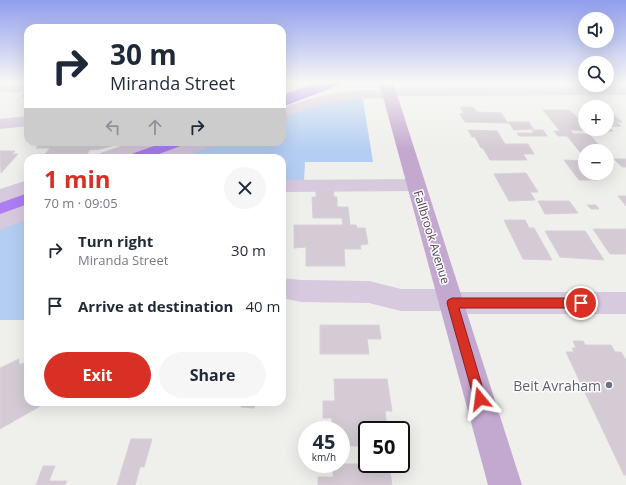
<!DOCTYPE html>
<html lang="en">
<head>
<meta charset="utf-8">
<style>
	body { margin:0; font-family:"Open Sans",sans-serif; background:#f6f6f7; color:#1f2937; height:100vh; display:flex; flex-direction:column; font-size:15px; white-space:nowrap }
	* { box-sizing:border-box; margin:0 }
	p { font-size:13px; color:#747a83 }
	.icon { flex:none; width:22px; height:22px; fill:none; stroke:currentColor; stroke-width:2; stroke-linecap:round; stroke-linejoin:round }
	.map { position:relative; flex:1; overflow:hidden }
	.side { position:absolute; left:24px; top:154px; width:262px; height:252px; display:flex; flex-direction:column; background:#fff; border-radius:12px; box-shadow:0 4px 16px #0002 }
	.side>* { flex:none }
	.hud { position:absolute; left:24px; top:24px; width:262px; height:122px; border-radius:12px; box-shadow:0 4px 16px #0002; background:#fff; color:#1f2937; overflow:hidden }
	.tools { position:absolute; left:578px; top:12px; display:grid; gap:8px }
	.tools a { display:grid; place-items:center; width:36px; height:36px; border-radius:50%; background:#fff; box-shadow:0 4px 16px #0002; font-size:20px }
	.speed { position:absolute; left:298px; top:421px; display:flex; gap:8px; font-size:20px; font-weight:700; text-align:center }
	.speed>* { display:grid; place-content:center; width:52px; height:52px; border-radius:50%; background:#fff; box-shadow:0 4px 16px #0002; line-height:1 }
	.speed small { font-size:10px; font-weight:400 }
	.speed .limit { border:2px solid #111; border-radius:6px; background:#fff; color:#111 }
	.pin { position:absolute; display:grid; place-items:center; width:34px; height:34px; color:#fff; margin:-17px; border:2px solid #fff; border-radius:50%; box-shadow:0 1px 4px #0007 }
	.me { position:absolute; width:44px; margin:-22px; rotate:344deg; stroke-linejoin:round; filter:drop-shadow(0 0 3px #0008) }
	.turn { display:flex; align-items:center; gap:14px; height:84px; padding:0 20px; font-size:18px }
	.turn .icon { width:52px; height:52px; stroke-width:2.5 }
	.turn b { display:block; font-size:28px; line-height:34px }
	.lanes { display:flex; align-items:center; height:38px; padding:0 20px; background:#0003; justify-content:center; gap:20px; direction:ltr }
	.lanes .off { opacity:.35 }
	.round { display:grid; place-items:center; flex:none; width:42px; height:42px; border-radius:21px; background:#f6f6f7 }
	.headline { display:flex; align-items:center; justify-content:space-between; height:68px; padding:0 20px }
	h1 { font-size:24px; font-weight:700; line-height:30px; color:#d93025 }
	.cta { display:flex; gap:8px; margin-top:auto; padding:8px 20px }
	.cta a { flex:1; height:46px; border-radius:24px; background:#d93025; color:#fff; font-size:16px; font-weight:700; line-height:46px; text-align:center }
	.cta a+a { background:#f6f6f7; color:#1f2937 }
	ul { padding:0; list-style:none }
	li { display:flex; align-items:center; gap:12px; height:56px; padding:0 20px }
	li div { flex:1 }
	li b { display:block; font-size:15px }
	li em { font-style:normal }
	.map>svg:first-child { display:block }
	.green { fill:#b4cef3 }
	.water { fill:#ad7df4 }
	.building { fill:#d4cbd4; stroke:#d8cfd9 }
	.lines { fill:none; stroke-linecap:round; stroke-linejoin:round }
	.minor { fill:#d7c9de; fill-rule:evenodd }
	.major { fill:#c3a8cf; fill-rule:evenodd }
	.route { fill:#d93025; stroke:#8d1f18 }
	.worship-dot { fill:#6b7280; stroke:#fff; stroke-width:1.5 }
	.labels { text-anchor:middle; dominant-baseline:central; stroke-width:3; stroke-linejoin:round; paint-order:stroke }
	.street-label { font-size:12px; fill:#53435b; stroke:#fff }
	.near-worship-label { font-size:14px; fill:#5b616d; stroke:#fff; text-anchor:end }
</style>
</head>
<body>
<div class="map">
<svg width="626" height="485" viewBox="0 0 626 485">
	<rect width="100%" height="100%" fill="#efefec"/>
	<!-- green -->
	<g class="green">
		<path d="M360,97L363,100L373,162H305L304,181H282V158H178L218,142H282V116L314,103Z"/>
		<path d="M28,218V320H0V229Z"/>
	</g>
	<!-- water -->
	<g class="water">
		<path d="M317,82H347L282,107V95Z"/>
		<path d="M155,142H192L151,158H111Z"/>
		<path d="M28,189V206L0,217V199Z"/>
	</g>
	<!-- building -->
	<g class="building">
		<path d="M24,82H28V97H22L25,90L15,92H9L11,91L0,92V83Z"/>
		<path d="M460,107H473L477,112L501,113L508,123L465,122L460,114L464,113Z"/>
		<path d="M543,110H569L585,125V129L590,131L570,130L574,134H589L604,151H585V158L567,136H558L554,131H560Z"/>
		<path d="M607,110L622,122H616L621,126L608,127L613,131L603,132L600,129H607Z"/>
		<path d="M508,122H529L533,129L514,130Z"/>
		<path d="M468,130L497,131L505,144H528L534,154H523L527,160H490L483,148H481L475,137H472Z"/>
		<path d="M532,130H543L547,136H519L517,133H534Z"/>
		<path d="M42,142H95L93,145L98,144V142H118L119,144L100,149L90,150L84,158H75L43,157L50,148H36Z"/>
		<path d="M0,151H15L12,154H18L1,173Z"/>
		<path d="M614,159H626V167H622Z"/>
		<path d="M564,160L584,161L585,168H570Z"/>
		<path d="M570,168H585V173H592L598,180H579Z"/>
		<path d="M526,173L538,192H530L535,200L509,201L494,174Z"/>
		<path d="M316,188H333L334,197H337V207H348L350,225H356L357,228H365L368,244L360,245L361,249H344L345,266H306V247L294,248V225H343L342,218H313L312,197H316Z"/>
		<path d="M618,196H626V206Z"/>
		<path d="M538,201H569L578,213L545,214Z"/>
		<path d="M587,205H596L599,209H591Z"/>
		<path d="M504,220H525L529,228H534L552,260L523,259Z"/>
		<path d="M593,229H626V254H610Z"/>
		<path d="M545,231H585L604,260L560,257Z"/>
		<path d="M320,325H379L381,339H367L369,354H320Z"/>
		<path d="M573,341H583L585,345H611L615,352H621L626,360V475H624L566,352H574L572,348H576Z"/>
		<path d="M19,359V365L28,361V402H43L44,404L0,429V368Z"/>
		<path d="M334,379H387L392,411H385L387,430H367V446H341V430H332V418H323V401H335Z"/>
		<path d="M242,402H255L254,408L241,407Z"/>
		<path d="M131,439H152L144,467H140L135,485H117Z"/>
		<path d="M333,464H389L392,485H318V477H333Z"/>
		<path d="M43,466H55L49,481H67L65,485H36Z"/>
	</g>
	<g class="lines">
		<!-- minor -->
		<g class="minor">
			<path d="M282,82H295L293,85L282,88Z"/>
			<path d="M626,87V95L396,96L390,98L353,99L314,106L282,118V108C305,99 328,94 352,91C365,89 377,91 389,88Z"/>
			<path d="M28,116V126L0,129V119Z"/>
			<path d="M132,142H156L154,146L120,158H95L98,154Z"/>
			<path d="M191,142H214L212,146L181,158H156L159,154Z"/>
			<path d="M417,179L424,181L426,185L424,189L417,191L282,192V180Z"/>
			<path d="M28,180V193L0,203V189Z"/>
			<path d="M28,204V219L0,230V214Z"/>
			<path d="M282,278L301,280L369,281L401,289H451L459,292H626V314H452L443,311H401L369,303L301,302L282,298Z"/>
		</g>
		<!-- major -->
		<path class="major" d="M379,82H393L522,485H488Z"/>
	</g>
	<!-- sky -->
	<linearGradient id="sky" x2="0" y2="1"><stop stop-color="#909eed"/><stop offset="0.55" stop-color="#f8f8f6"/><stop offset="1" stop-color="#f8f8f6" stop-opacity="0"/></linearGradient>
	<rect width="626" height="150" fill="url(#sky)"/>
	<!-- route -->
	<path class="route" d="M452,298H581L585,300L586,303L585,306L581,308H459L486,399L484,403L480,405L475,403L474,399L447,303L448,300Z"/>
	<!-- markers -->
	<circle class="worship-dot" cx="609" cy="385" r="4"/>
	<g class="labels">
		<!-- street labels -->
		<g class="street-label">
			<text transform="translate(432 237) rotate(73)">Fallbrook Avenue</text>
		</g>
		<!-- near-worship labels -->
		<g class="near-worship-label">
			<text x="601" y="385">Beit Avraham</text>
		</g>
	</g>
</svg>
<div class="tools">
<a><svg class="icon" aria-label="sound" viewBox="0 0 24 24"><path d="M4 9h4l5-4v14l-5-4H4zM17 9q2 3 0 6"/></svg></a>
<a><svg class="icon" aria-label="search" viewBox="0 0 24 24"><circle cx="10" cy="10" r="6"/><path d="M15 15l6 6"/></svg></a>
<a>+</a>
<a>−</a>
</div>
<div class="speed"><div>45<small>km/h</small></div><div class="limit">50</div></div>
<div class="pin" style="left:581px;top:303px;background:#d93025"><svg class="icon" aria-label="arrive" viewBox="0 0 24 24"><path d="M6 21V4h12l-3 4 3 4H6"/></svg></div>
<svg class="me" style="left:480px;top:399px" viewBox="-20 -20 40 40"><path d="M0-17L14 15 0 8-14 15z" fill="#d93025" stroke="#fff" stroke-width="4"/></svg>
<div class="hud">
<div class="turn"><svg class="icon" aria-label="right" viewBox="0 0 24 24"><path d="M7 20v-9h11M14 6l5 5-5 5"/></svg><div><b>30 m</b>Miranda Street</div></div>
<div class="lanes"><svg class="icon off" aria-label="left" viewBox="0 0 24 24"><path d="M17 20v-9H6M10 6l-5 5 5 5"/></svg><svg class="icon off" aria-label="ahead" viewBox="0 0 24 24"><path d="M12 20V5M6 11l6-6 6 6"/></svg><svg class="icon" aria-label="right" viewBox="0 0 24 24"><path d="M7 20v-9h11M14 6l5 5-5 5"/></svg></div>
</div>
<section class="side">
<div class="headline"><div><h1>1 min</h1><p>70 m · 09:05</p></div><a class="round"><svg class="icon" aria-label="close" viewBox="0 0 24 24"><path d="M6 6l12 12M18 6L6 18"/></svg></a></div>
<ul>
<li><svg class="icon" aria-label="right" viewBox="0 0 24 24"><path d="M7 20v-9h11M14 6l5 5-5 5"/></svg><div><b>Turn right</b><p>Miranda Street</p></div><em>30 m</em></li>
<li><svg class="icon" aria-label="arrive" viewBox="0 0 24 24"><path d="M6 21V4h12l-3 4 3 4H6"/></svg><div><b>Arrive at destination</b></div><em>40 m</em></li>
</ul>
<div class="cta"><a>Exit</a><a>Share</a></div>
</section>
</div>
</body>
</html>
